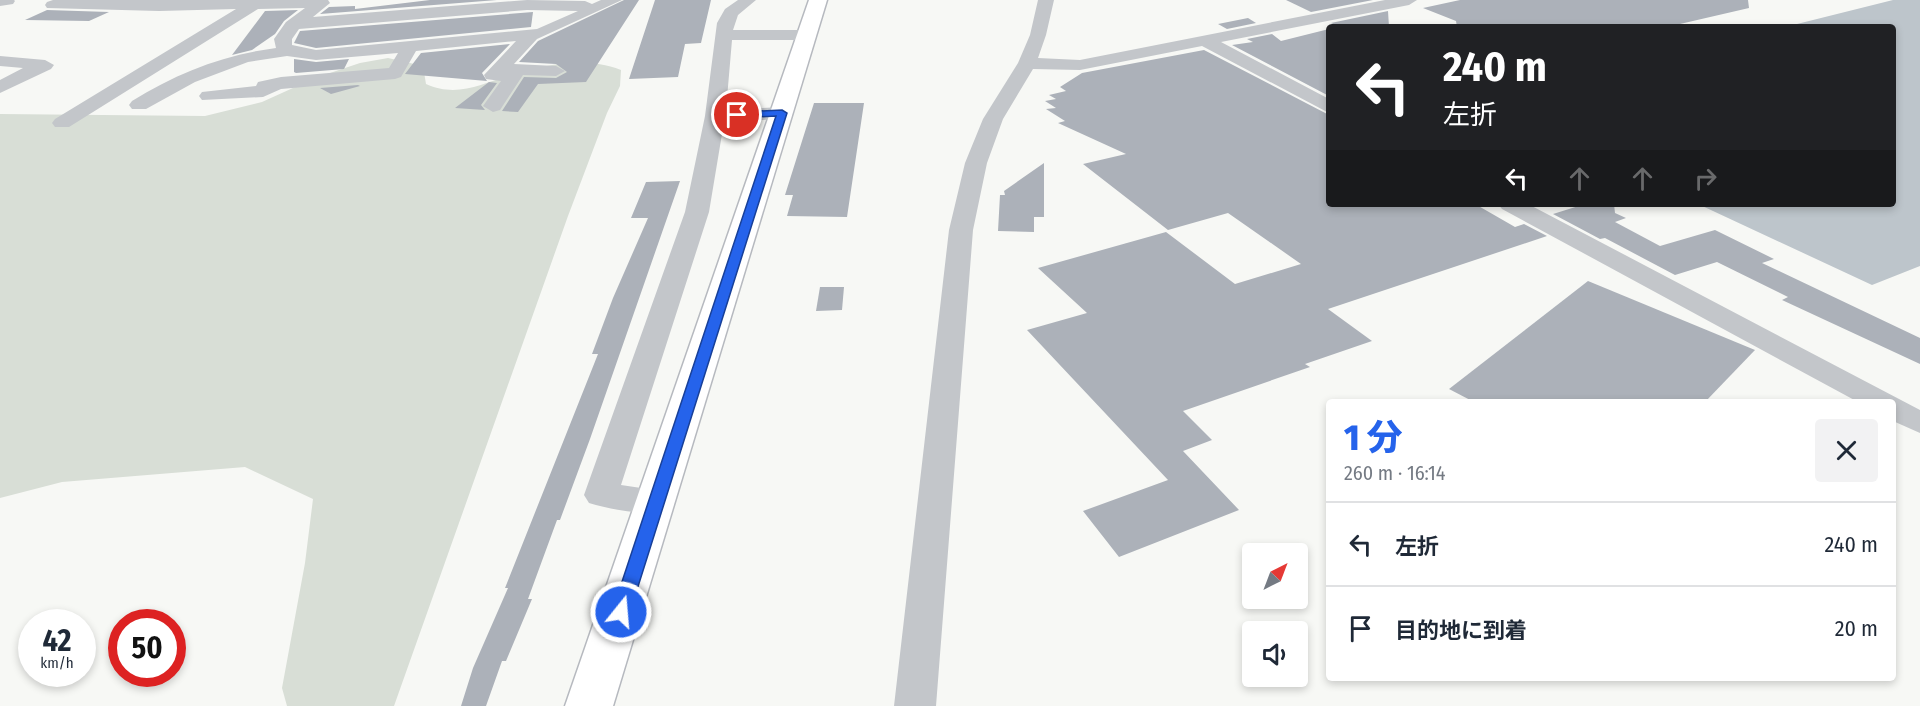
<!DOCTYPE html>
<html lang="ja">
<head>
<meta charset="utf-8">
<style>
	body { margin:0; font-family:"Fira Sans Condensed","Noto Sans JP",sans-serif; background:#f2f2f3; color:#1f2937; height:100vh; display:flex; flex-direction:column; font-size:22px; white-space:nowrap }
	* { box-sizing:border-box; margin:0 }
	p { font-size:20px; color:#747a83 }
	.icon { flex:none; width:33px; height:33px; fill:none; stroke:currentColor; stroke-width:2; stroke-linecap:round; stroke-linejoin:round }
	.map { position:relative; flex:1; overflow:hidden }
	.side { position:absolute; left:1326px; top:399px; width:570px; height:282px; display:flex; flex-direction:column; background:#fff; border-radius:6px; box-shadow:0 3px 9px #0003 }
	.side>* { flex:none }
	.hud { position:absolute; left:1326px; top:24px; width:570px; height:183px; border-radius:6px; box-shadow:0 3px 9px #0003; background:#202124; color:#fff; overflow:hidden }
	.needle { width:39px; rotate:42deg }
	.tools { position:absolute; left:1242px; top:543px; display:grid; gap:12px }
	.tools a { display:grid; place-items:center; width:66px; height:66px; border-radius:6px; background:#fff; box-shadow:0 3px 9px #0003; font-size:30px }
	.speed { position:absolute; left:18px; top:609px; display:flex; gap:12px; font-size:30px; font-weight:700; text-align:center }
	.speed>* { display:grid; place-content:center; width:78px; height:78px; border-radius:50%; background:#fff; box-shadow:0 3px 9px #0003; line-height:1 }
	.speed small { font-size:15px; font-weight:400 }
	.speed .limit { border:9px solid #d22; background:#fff; color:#111 }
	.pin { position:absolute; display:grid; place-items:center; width:51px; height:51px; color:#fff; margin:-26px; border:3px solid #fff; border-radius:50%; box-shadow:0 2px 6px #0007 }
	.me { position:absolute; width:66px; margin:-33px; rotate:17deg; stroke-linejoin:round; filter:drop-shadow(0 0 4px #0008) }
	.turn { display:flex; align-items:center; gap:21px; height:126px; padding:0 18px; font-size:27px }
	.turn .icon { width:78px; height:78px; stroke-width:2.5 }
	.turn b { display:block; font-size:42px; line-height:51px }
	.lanes { display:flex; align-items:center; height:57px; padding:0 18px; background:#0003; justify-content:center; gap:30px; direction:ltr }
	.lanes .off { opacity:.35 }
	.round { display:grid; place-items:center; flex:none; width:63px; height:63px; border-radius:6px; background:#f2f2f3 }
	.overview { display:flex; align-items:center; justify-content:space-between; height:102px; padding:0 18px }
	h1 { font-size:36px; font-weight:800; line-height:45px; color:#2563eb }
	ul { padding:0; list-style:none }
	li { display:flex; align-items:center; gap:18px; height:84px; padding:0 18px; border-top:2px solid #e0e1e3 }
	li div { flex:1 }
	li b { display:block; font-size:22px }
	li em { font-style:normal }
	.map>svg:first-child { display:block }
	.green { fill:#d8ded6 }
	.water { fill:#bdc5cb }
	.building { fill:#acb1b9 }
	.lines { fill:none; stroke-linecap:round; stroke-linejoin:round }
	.secondary-casing { stroke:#b6b9bf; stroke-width:3 }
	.street { fill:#c3c6ca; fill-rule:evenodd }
	.secondary { fill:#fff; fill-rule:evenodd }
	.route { fill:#2563eb; stroke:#184099; stroke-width:1.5 }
</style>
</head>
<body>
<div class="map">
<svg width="1920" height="706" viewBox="0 0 1920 706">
	<rect width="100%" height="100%" fill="#f7f8f5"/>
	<!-- green -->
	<path class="green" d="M388,58L423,66L426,84C457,98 481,84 511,75C548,64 584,56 621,70L620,86L607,113L568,216L394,706H287L282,688L305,563L313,499L245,467L62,482L0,498V114L205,116L262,102L315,78L360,63Z"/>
	<!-- water -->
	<path class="water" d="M1893,0H1920V266L1872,285L1698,204H1893V27H1785Z"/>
	<!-- building -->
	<g class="building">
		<path d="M430,0H497L320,14L329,7L355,6V9Z"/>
		<path d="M624,0H639L586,82L538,84L518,112L502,111L524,77L556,78L567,72L556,64L519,62L538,41Z"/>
		<path d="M655,0H711L701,43L685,44L678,77L629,79Z"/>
		<path d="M1286,0H1373L1311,12Z"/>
		<path d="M1460,0H1748L1749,8L1667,27H1457L1456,21L1423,8Z"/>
		<path d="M47,10L109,12L89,21L25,20Z"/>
		<path d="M298,10L284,21L275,34L252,50L232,55L265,11Z"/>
		<path d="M1388,11L1389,27H1340L1331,23Z"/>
		<path d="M533,12L531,27L316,48L294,43L300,31Z"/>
		<path d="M1248,18L1256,23L1227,29L1218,24Z"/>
		<path d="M1329,29V96L1232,45L1253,42L1247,39L1272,34L1281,41Z"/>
		<path d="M510,44L482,73L487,81L405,74L421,53Z"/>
		<path d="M1204,50L1329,115V204H1475L1515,227L1524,224L1547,236L1328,309L1372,341L1305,364L1310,367L1183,411L1212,440L1183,451L1239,510L1119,557L1083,511L1168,480L1027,330L1087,313L1038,268L1166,232L1235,284L1301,264L1228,213L1168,230L1083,164L1126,154L1058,123L1065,121L1046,109L1056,108L1045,101L1056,99L1049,95L1066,91L1060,87L1082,73Z"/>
		<path d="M294,59L316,62L349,59L344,69L296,73L294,72Z"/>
		<path d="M489,82L497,83L481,105L485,110L455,108Z"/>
		<path d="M358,85L360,86L331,94L320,88Z"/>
		<path d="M814,103H864L847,217L787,216L793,195H785Z"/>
		<path d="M1044,163V217H1034V232L998,231L1000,195H1005L1004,191Z"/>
		<path d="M680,181L590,439L560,520H557L528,599H532L506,661H502L486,706H461L473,668L508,588H505L598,354H592L613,298L648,218H631L646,182Z"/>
		<path d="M1585,204H1614L1615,213L1626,218L1615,222L1660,246L1715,230L1774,259L1762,263L1920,338V364L1782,300L1788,297L1717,262L1675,275L1605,238L1600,239L1553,214Z"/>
		<path d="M1588,281L1755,350L1705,402H1474L1449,389Z"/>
		<path d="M820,287H844L842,310L816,311Z"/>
	</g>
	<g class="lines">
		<!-- secondary casing -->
		<g class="secondary-casing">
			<path id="secondary" d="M809,0H827L613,706H565Z"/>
		</g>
		<!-- street -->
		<g class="street">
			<path d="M0,0H14L15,1L13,4L0,6Z"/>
			<path d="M53,0H328L330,3L313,17L527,0L585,1L592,4L601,0H622L537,39L514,64L556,66L565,71L556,76L523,75L500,110L493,112L483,106L501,81L486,79L484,75L516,41L416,51L401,77L395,79L281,89L263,97L202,100L199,96L202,92L256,86L258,82L281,77L389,68L398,53L316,60L287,56L248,62L195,82L146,109H132L129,105L132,101C177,73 223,55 276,48L274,39L286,22L305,8L258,9L69,127H55L52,123L55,119L236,9L159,11L47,8L45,5L47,2ZM527,10L578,11L537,29L316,50L292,45V39L299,29Z"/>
			<path d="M738,0H756L738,15L733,30H807L815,35L807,40H732L726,110L782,107L789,109L792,113L789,117L782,119L724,122L709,212L621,485L668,492L673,501L668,510C645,516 612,510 589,503L584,495L685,212L705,116L717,23L725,9Z"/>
			<path d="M1038,0H1054L1046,35L1038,58L1080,60L1385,0H1417L1409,5L1221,42L1329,99V113L1202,46L1080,70L1033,69L1003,119L987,163L973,230L936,706H894L949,230L965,163L983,119L1018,63L1030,35Z"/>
			<path d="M0,56L45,60L54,65L51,69L0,93V80L23,68L0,66Z"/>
			<path d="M1498,204H1528L1920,410V433L1893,421V402H1858L1502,209Z"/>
		</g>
		<!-- secondary -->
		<use href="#secondary" class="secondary"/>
	</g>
	<!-- route -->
	<path class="route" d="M782,110L787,113L630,612L628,617L621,619L615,617L612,612L776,116L737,118L732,115L737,112Z"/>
</svg>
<div class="tools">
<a><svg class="needle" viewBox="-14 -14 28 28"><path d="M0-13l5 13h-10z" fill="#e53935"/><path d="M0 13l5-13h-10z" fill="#747a83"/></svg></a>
<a><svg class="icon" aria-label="sound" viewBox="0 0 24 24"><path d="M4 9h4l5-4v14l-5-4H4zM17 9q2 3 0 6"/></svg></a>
</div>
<div class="speed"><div>42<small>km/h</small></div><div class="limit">50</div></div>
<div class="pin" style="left:737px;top:115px;background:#d93025"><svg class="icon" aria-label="arrive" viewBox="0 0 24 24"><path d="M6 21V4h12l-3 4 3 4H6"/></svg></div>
<svg class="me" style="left:621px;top:612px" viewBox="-20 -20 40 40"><circle r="17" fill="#2563eb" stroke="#fff" stroke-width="3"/><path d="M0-11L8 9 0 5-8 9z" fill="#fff"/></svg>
<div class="hud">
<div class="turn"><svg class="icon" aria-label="left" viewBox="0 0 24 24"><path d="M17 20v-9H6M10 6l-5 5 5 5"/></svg><div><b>240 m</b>左折</div></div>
<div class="lanes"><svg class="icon" aria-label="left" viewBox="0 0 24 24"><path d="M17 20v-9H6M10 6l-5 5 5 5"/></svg><svg class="icon off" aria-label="ahead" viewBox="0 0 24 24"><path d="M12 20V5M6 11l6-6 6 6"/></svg><svg class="icon off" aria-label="ahead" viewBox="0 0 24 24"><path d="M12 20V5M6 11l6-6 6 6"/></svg><svg class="icon off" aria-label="right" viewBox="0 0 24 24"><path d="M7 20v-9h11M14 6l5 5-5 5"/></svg></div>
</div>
<section class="side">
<div class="overview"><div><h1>1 分</h1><p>260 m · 16:14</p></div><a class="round"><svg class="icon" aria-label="close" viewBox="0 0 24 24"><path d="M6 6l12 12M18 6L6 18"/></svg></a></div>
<ul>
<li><svg class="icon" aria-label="left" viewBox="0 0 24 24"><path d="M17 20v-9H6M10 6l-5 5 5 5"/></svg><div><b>左折</b></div><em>240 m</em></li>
<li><svg class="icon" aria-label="arrive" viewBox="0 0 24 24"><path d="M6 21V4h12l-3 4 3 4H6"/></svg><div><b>目的地に到着</b></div><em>20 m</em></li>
</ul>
</section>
</div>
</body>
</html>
